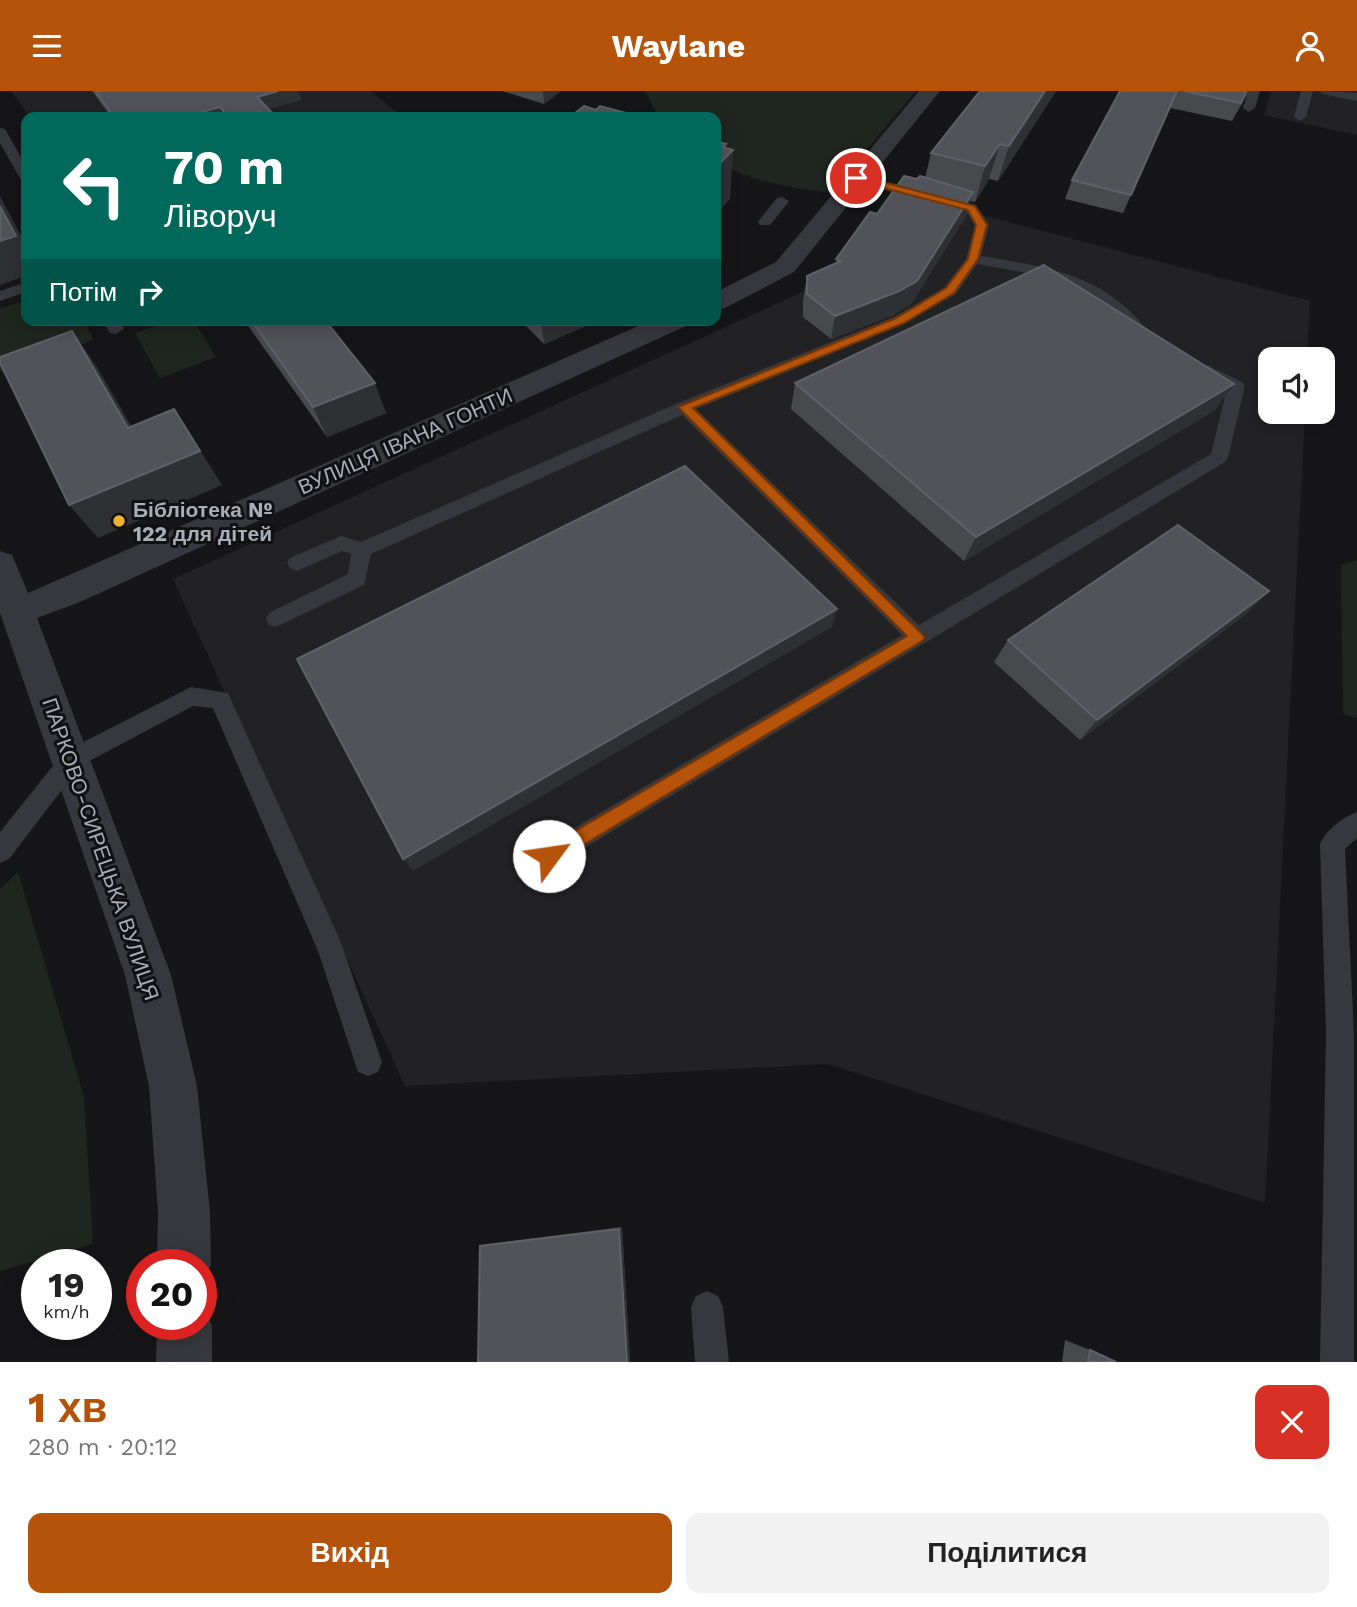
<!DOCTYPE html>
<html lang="uk">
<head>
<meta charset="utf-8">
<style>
	body { margin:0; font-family:"Work Sans",sans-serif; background:#f2f2f2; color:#222; height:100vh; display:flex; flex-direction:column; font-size:26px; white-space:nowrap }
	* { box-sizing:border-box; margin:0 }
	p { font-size:23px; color:#767676 }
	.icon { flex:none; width:38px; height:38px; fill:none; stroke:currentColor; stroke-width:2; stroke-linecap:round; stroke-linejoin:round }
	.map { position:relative; height:1271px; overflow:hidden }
	.panel { display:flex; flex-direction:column; background:#fff; flex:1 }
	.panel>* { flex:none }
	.hud { position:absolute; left:21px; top:21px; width:700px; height:214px; border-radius:14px; box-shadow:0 4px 18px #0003; background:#00695c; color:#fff; overflow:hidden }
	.tools { position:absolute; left:1258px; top:256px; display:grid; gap:14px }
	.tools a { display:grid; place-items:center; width:77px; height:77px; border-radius:14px; background:#fff; box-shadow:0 4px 18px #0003; font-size:35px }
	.speed { position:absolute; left:21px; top:1158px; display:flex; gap:14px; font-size:35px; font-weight:700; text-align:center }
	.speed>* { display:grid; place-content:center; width:91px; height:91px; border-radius:50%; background:#fff; box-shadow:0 4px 18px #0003; line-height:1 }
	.speed small { font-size:18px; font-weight:400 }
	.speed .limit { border:10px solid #d22; background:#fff; color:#111 }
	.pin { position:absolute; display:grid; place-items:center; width:60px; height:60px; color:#fff; margin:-30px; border:4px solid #fff; border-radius:50%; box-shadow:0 2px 7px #0007 }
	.me { position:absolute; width:77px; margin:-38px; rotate:59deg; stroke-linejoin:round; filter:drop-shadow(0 0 5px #0008) }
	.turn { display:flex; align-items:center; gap:24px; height:147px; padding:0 28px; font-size:32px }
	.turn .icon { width:91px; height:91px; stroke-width:2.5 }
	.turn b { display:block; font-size:49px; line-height:60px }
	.then { display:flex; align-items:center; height:66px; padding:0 28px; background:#0003; gap:14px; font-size:26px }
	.round { display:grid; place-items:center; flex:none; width:74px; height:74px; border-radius:14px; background:#f2f2f2 }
	.head { display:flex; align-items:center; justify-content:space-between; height:119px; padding:0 28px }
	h1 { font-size:42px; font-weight:700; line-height:52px; color:#b45309 }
	.action { display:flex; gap:14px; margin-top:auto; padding:14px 28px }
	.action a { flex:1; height:80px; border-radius:14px; background:#b45309; color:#fff; font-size:28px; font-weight:700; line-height:80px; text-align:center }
	.action a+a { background:#f2f2f2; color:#222 }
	header { display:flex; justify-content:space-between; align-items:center; height:91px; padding:0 28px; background:#b45309; color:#fff; font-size:32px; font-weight:700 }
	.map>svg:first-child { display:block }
	.built { fill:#222225 }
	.green { fill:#1e261f }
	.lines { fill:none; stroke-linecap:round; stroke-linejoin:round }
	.service { fill:#37383d; fill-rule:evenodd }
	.minor { fill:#37383d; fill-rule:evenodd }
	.wall { fill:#47494d }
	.shaded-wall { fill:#2f3033 }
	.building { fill:#525359; stroke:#5f6168; stroke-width:2 }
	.route { fill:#b45309; stroke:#753606; stroke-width:2 }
	.poi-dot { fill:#f2b134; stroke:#111113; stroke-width:2.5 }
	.labels { text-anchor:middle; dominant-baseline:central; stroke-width:6; stroke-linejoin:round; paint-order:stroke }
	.street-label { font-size:21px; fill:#a8adb8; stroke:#111113 }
	.poi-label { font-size:21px; font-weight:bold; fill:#a8adb8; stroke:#111113; text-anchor:start }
</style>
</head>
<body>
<header><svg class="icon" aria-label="menu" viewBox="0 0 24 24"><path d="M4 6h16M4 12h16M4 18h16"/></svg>Waylane<svg class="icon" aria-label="person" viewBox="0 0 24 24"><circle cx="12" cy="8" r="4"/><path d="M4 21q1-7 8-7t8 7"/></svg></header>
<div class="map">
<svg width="1357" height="1271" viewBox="0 0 1357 1271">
	<rect width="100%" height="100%" fill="#161618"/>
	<!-- built -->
	<g class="built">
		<path d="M11,0H371L402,26H30Z"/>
		<path d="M1271,0H1357V44L1264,24Z"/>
		<path d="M894,101L1310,210L1307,268H1270V320H1305L1265,1112L828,973L405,995L173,488L822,192Z"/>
	</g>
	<!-- green -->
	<g class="green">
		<path d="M645,0H916L830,102C792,96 747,92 716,68V26H663L656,21Z"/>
		<path d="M26,209V229H84L94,249L0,281V218Z"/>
		<path d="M172,229H193L216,266L160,287L135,242Z"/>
		<path d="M1357,469V627L1343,623L1341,474Z"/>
		<path d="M18,781L84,1006L93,1153L0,1180V798Z"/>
	</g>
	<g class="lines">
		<!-- service -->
		<g class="service">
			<path d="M1248,0H1260L1255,17L1249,21L1243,17Z"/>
			<path d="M1301,0H1313L1306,26L1300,30L1294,26Z"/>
			<path d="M1320,0L1357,2V10L1322,3Z"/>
			<path d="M0,37L5,38L26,75V90L21,89L0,52Z"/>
			<path d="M856,83L976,114L989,134L981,165C1047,176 1106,183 1148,241L1140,246L1134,245L1095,206L1050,186L977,173L956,203L906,232L696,318L919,534L1211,363L1227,297L1201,283L1199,279L1207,274L1242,291L1245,295L1228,366L1225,371L558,773L549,777L540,773L537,765L540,757L902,544L682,324L371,463L364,494L276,536L269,534L266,528L269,522L348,483L351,463L342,460L297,480L290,477L287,472L290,467L341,445L361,451L678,312L894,226L944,197L966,168L975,134L966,120L851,90L849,87Z"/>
			<path d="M782,106L789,110L787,113L770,134H760L758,131L760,128L777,107Z"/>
			<path d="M26,191V201L0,210V200Z"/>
			<path d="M102,229H118L124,238L116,243L110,242Z"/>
			<path d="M191,596L228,602L231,609L340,849L382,971L378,981L368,985L358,981L318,860L213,617L193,615L80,675L9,768L0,772V741L64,661Z"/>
			<path d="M1357,721V747L1345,758L1354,943V1271H1320L1326,943L1320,753C1326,739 1343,726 1357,721Z"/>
			<path d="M707,1200L718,1205L723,1216L729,1271H695L691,1216L696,1205Z"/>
		</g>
		<!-- minor -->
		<g class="minor">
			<path d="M919,0H940L794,181L725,217L716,219V201L776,171Z"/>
			<path d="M652,229H689L686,235L80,511L37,527L171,884L197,995L210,1121L211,1174L201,1194V1174H157L158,1121L149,995L125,884L0,522V460L12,464L28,502Z"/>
			<path d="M201,1214L212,1234V1271H156L157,1234H201Z"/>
		</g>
	</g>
	<!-- wall -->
	<g class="wall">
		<path d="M92,0H298L301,9L268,18L276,26H111Z"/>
		<path d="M502,0H561L544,13Z"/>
		<path d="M980,0H1056L998,90L989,88L975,111L970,110L966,125L911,213L893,224L831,248L803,226V209L807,185L836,172V168L877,123L917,88L925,87L931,62Z"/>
		<path d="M1120,0H1249L1232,30L1170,17L1123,122L1065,108L1072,89Z"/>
		<path d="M244,229H325L386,322L327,346Z"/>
		<path d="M520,229H595V231L544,253Z"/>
		<path d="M795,292L1215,319L964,470L791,318Z"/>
		<path d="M1246,523L1080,649L994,571L1008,549Z"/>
		<path d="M622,1136L630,1271H478L480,1155L489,1153Z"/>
		<path d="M1065,1249L1090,1259L1116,1271H1062Z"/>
	</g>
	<!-- shaded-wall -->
	<g class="shaded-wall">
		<path d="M278,0H298L301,9L262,20L257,6Z"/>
		<path d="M543,0H561L544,13Z"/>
		<path d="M1045,0H1056L998,90L1009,55Z"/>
		<path d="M220,16L225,26H184Z"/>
		<path d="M726,53V66L733,59L730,108L716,123V76L723,56Z"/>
		<path d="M1000,53L989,88L975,111L985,75Z"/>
		<path d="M973,101L966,125L911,213L893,224L831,248L835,225Z"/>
		<path d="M0,105L26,154V185L0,194Z"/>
		<path d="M541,229H595V231L544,253Z"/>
		<path d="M72,240L97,276L152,371L128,337Z"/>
		<path d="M375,292L386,322L327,346L313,316Z"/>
		<path d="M1234,293L1215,319L964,470L976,446Z"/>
		<path d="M174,318L222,394L98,447L69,414Z"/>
		<path d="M1269,500L1246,523L1080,649L1097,629Z"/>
		<path d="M837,518L832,536L413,780L403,768Z"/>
		<path d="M622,1136L630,1271H627L619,1138Z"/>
	</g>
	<!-- building -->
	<g class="building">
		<path d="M95,0H278L257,6L276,26H229L220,16L184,26H114Z"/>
		<path d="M980,0H1045L1009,55L1000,53L985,75L931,62Z"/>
		<path d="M1120,0H1177L1131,104L1072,89Z"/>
		<path d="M1184,0H1246L1241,12Z"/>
		<path d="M584,15L596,19L600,15L641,26H570Z"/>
		<path d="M716,50L726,53L723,56L733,59L716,76Z"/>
		<path d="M904,85L917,88L920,85L973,101L917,190L899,200L835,225L807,203V185L841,170L836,168L857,139L870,121L877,123Z"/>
		<path d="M0,115L16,145L0,150Z"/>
		<path d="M1044,174L1234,293L976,446L795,292Z"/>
		<path d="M251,229H325L375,292L313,316Z"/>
		<path d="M72,240L128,337L174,318L200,360L69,414L0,272V266Z"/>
		<path d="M685,375L837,518L403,768L297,568Z"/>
		<path d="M1178,434L1269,500L1097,629L1008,549Z"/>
		<path d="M619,1138L627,1271H478L480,1155Z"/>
		<path d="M1090,1259L1116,1271H1088Z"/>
	</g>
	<!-- route -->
	<path class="route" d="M856,84L975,115L987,134L978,168L954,202L904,232L693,317L925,546L922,550L555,771L549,773L543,771L541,765L543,759L907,545L678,316L896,227L946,197L968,168L976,134L968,119L853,89V85Z"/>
	<!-- markers -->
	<circle class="poi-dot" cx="119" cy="430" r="7"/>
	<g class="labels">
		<!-- street labels -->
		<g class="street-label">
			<text transform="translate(405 350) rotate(-24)">ВУЛИЦЯ ІВАНА ГОНТИ</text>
			<text transform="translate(101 758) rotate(71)">ПАРКОВО-СИРЕЦЬКА ВУЛИЦЯ</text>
		</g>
		<!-- poi labels -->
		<g class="poi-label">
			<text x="133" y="418">Бібліотека №<tspan x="133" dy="24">122 для дітей</tspan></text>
		</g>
	</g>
</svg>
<div class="tools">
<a><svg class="icon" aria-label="sound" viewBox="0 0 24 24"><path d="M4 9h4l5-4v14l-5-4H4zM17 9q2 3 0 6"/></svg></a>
</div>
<div class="speed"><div>19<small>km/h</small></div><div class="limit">20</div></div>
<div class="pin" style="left:856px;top:87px;background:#d93025"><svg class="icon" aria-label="arrive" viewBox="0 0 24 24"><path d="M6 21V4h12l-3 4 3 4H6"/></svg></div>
<svg class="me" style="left:549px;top:765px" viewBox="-20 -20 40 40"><circle r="19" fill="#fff"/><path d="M0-13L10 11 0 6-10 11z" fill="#b45309"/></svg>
<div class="hud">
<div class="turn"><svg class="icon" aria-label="left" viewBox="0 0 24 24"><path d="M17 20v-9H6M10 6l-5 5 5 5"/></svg><div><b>70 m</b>Ліворуч</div></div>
<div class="then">Потім<svg class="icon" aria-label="right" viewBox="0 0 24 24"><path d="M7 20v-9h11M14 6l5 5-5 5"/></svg></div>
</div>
</div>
<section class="panel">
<div class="head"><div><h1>1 хв</h1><p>280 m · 20:12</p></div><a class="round" style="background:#d93025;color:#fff"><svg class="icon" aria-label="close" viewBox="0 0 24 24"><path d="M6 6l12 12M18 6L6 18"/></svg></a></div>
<div class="action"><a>Вихід</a><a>Поділитися</a></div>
</section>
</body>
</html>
